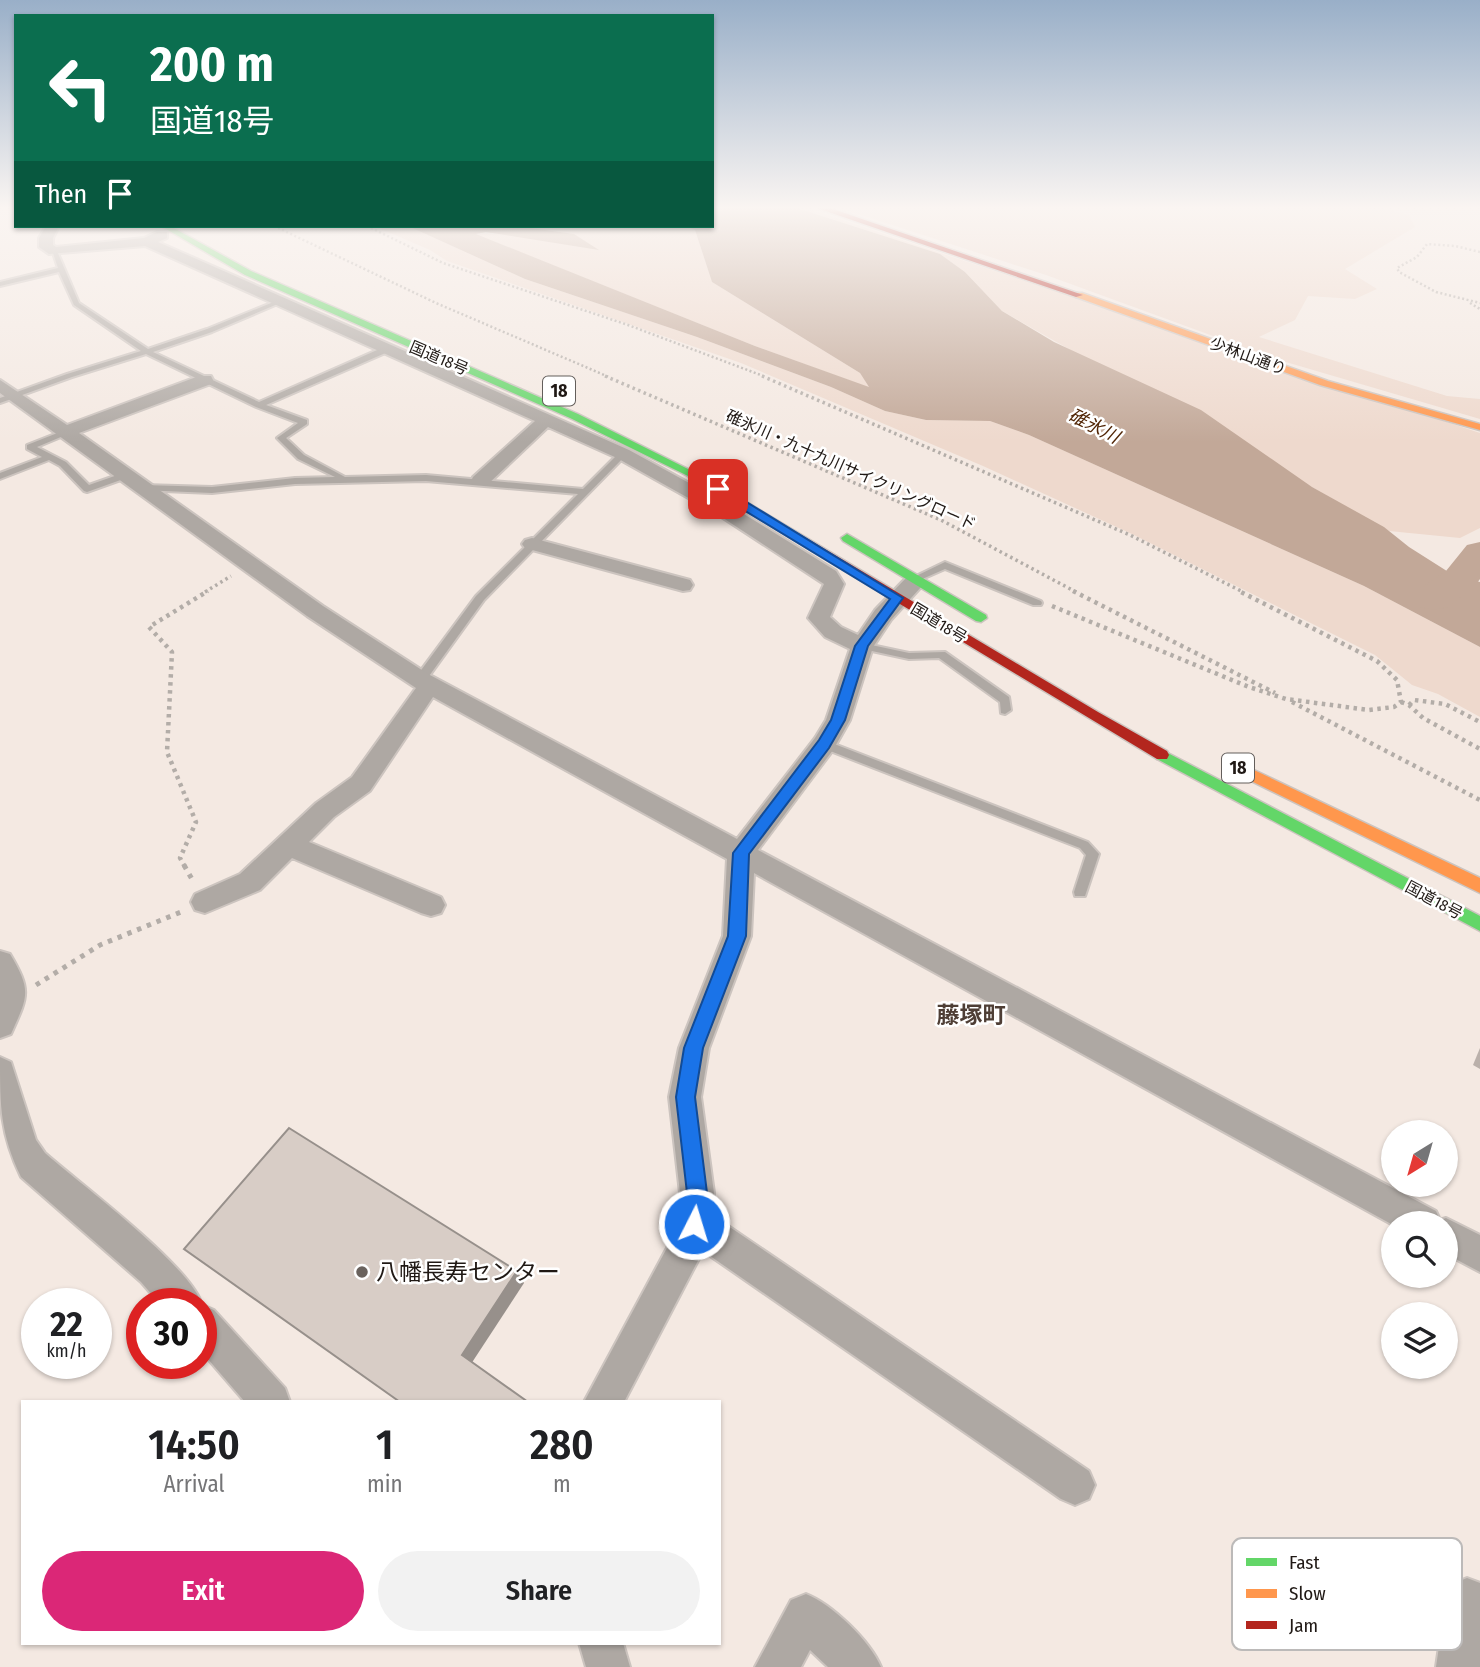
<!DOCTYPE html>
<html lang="en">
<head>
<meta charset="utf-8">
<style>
	body { margin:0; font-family:"Fira Sans Condensed","Noto Sans JP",sans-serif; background:#f2f2f2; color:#202124; height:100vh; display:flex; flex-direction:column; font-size:26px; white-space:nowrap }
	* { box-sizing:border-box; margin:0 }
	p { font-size:23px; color:#757577 }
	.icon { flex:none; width:38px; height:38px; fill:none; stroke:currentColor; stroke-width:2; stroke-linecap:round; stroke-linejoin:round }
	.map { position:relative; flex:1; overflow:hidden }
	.details { position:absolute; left:21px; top:1400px; width:700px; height:245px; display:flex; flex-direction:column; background:#fff; border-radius:0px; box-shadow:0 2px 5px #0004 }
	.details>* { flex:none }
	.banner { position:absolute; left:14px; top:14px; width:700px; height:214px; border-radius:0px; box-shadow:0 2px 5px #0004; background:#0b6e4f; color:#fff; overflow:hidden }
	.needle { width:46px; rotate:217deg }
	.controls { position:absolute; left:1381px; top:1120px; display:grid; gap:14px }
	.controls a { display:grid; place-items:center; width:77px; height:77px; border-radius:50%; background:#fff; box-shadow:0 2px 5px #0004; font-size:35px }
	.speed { position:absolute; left:21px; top:1288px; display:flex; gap:14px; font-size:35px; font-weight:700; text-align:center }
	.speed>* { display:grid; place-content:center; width:91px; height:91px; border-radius:50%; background:#fff; box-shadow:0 2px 5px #0004; line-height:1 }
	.speed small { font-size:18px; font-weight:400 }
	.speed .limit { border:10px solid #d22; background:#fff; color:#111 }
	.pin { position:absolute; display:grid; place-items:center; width:60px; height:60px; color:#fff; margin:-30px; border-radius:14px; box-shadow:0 4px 10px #0006 }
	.me { position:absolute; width:77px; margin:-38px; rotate:5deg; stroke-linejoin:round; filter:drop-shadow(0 0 5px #0008) }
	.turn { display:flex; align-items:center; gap:24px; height:147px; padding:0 21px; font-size:32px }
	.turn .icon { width:91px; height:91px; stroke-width:2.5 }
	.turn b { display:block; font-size:49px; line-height:60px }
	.then { display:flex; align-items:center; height:66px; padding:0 21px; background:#0003; gap:14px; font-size:26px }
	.eta { display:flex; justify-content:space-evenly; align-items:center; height:119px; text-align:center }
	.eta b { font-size:42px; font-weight:600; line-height:49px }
	.cta { display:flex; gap:14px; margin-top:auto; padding:14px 21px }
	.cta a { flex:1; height:80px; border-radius:42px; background:#db2777; color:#fff; font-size:28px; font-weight:600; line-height:80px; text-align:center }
	.cta a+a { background:#f2f2f2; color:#202124 }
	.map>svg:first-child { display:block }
	.green { fill:#eed9cd }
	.water { fill:#c2a898 }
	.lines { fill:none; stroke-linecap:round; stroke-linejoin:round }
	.river { fill:#c2a898; fill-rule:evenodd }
	.lane-casing { stroke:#ccc4bf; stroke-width:4 }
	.street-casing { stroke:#ccc4bf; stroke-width:4 }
	.fast-casing { stroke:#ccc4bf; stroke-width:3 }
	.slow-casing { stroke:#ccc4bf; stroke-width:3 }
	.jam-casing { stroke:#ccc4bf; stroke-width:3 }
	.path-far3 { stroke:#b3ada8; stroke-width:2.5; stroke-dasharray:2 2.5; stroke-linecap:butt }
	.path-far2 { stroke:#b3ada8; stroke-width:3.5; stroke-dasharray:2.5 3.5; stroke-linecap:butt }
	.path-far1 { stroke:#b3ada8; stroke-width:4.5; stroke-dasharray:3.5 4.5; stroke-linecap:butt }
	.path { stroke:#b3ada8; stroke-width:5; stroke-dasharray:4.5 6; stroke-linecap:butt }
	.lane { fill:#aea8a3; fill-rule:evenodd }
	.street { fill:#aea8a3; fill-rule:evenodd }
	.fast { fill:#63d668; fill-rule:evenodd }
	.slow { fill:#ff974d; fill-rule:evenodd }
	.jam { fill:#b3261e; fill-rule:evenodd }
	.wall { fill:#bab0aa }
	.shaded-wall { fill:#97908b }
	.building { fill:#d8cdc6; stroke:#97908b; stroke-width:2 }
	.route { fill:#1a73e8; stroke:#114b97; stroke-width:2 }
	.poi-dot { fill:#6a625d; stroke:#fff; stroke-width:2.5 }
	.labels { text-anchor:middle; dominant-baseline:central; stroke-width:5; stroke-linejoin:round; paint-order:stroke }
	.far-street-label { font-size:16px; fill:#201915; stroke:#fff }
	.shield { fill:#fff; stroke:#635e5b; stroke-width:2 }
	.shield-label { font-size:18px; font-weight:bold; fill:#201915 }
	.far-water-label { font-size:18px; font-style:italic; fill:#512505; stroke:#fff }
	.quarter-label { font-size:23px; font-weight:bold; fill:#4e3e35; stroke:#fff }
	.near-poi-label { font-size:23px; fill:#201915; stroke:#fff; text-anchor:start }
	.key { fill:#fff; stroke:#bcbab9; stroke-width:2 }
	.key-label { font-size:19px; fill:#201915 }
</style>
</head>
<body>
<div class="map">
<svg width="1480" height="1667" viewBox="0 0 1480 1667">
	<rect width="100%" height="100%" fill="#f4e9e2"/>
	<!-- green -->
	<g class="green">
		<path d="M797,208H806L1480,433V528L1460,538L1389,531L1002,311L965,272L940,254Z"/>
		<path d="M840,208H1380L1409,215L1415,227L1345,269L1377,289L1355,299L1308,296L1295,320L1259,337L1447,396L1480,399V419L1279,360L1046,275Z"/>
		<path d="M374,226H408L525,279L697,337L831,387L885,411L926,420L990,421L1029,435L1364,586L1480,647V717L1438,694L1412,685L1375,655L1132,534L983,466L741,363L447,261L430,250Z"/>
		<path d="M517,226H685L695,230L712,282L860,373L870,388L755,346L475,234H574Z"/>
	</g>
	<!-- water -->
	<path class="water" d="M712,208H797L940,254L965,272L1002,311L1054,342L1201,410L1312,487L1384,527L1409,547L1450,573L1480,582V647L1364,586L1029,435L990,421L926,420L885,411L831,387L697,337L525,279L408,226H517L574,234L599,250L486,232L476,234L755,346L869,387L860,373L712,282L695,230L685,226H712Z"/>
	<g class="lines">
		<!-- river -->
		<path class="river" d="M1480,542V579L1474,587L1448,607L1434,610L1420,607L1414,598L1420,589L1446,571L1467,545Z"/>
		<!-- lane casing -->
		<g class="lane-casing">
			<g id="lane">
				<path d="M52,250L57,251L79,303L148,349L207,329L276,301H280V303L212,332L153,352L259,402L384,347H390V351L266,405L307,420V424L286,438L304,455L345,477L426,475L583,489L620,452L627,454L484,600L424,683H416L415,680L416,677L476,596L578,494L426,481L295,484L212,493L140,490L139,488L143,485L212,487L295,478L335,477L298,459L277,438L298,423L256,407L146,354L72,377L0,403V398L67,374L141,351L74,305L59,272L0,286V282L58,268Z"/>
				<path d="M65,430H68V434L37,447L66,462L89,485L126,472L129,473V477L87,492L84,491L60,466L49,460L0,479V473L42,457L27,449V445Z"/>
				<path d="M945,562L1041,601L1042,603L1041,605H1033L945,569L920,580L917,581L912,578Z"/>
				<path d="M862,643L909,653L945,652L1009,697L1011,710L1005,714L1001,713L1000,702L939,658L909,659L858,648V644Z"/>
				<path d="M824,740L1088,842L1099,854L1085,896H1075L1074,892L1086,855L1080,848L820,747L818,744L820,741Z"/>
			</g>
		</g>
		<!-- street casing -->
		<g class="street-casing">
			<g id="street">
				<path d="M46,226H59L53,238V245L56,247L144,238L157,232H167V238L158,242L629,450L731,506L836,571L844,584L830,617L841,627L858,635L875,610L908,576H922L925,581L922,586L891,620L873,647L850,720L833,750L758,850L1436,1211L1440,1220L1446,1218L1480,1235V1272L1446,1254V1223L1393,1225L754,873L751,936L709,1048L701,1097L714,1193L712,1215L1089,1471L1095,1485L1089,1499L1075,1505L1061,1499L703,1251L624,1402H584L675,1233L680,1193L669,1097L679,1048L723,936L727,859L433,697L370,791L334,817L309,842L441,897L445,905L441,913L431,916L421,913L292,858L260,890L205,913L195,910L191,902L195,894L240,874L316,803L352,777L416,688L307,616L0,393V380L67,425L199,376H211L213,380L211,384L79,433L323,606L428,674L737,839L815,738L826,720L850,649L825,637L808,618L824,584L717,514L617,458L548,427L487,485H473L471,481L473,477L535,421L145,246L49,254L39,247V238Z"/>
				<path d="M532,538L690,580L693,585L690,590L683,591L525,548L522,544L525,540Z"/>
				<path d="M0,951L10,954C32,991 28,996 11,1034L0,1038Z"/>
				<path d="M0,1057L11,1062L36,1140L45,1153C79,1183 192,1267 202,1305L214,1310L285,1388L290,1402H245L201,1351V1304H160L141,1282L21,1177C0,1133 0,1106 0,1057Z"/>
				<path d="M1467,1578L1480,1583V1667H1436L1446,1599L1452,1584Z"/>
				<path d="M806,1594C832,1604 870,1641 881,1667H828L810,1650L801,1667H755L791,1600Z"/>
				<path d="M579,1643H623L630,1667H586Z"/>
			</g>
		</g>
		<!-- fast casing -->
		<g class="fast-casing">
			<g id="fast">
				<path d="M161,226H170L251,271L578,414L698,474L688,476L570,418L245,275Z"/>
				<path d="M847,534L986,615L987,618L981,622L976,621L843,541L841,538Z"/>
				<path d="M1162,750L1480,916V931L1157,759L1155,755L1157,751Z"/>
			</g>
		</g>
		<!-- slow casing -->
		<g class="slow-casing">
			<g id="slow">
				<path d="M1076,293H1082L1328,381L1480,424V430L1320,385L1076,297Z"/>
				<path d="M1254,770L1480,878V893L1249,780L1246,776Z"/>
			</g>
		</g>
		<!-- jam casing -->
		<g class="jam-casing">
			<g id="jam">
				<path d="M817,208H830L1083,295L1076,297Z"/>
				<path d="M688,472H696L1098,712L1167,751L1169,755L1167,759H1157L688,476Z"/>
			</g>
		</g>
		<!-- path-far3 -->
		<g class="path-far3">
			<path d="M274,226L436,303L609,377"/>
			<path d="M367,226L443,263L628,325L766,377"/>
			<path d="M1480,252L1455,246L1427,244L1417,257L1397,268L1399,272L1436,292L1480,303"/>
			<path d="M1470,303L1480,309"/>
		</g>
		<!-- path-far2 -->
		<g class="path-far2">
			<path d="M605,376L941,520L1076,592"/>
			<path d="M762,376L1130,535L1243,592"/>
			<path d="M205,592L231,576"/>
		</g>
		<!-- path-far1 -->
		<g class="path-far1">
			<path d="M1073,591L1275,693"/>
			<path d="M1052,606L1249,687L1286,699L1369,710L1394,707L1401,702L1397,680L1377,661L1239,591"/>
			<path d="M1292,702L1480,800"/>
			<path d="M1401,702L1409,705L1423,718L1480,749"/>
			<path d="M1409,705L1414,700L1445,704L1480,722"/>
			<path d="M185,867L180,858L196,822L167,752L172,652L149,627L208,591"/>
		</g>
		<!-- path -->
		<g class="path">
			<path d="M184,865L193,881"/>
			<path d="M36,985L100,945L181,912"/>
		</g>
		<!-- lane -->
		<use href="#lane" class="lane"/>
		<!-- street -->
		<use href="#street" class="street"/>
		<!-- fast -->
		<use href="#fast" class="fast"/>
		<!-- slow -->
		<use href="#slow" class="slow"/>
		<!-- jam -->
		<use href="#jam" class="jam"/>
	</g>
	<!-- wall -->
	<path class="wall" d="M1480,1048V1069L1473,1065Z"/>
	<!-- shaded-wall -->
	<path class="shaded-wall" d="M517,1271L524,1283L471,1364L462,1355Z"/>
	<!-- building -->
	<path class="building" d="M289,1128L517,1271L462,1355L528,1402H400L184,1249Z"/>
	<!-- sky -->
	<linearGradient id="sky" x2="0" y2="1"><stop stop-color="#99afc8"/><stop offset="0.47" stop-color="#faf5f2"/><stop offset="1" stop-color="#faf5f2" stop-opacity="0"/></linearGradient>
	<rect width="1480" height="442" fill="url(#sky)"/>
	<!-- route -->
	<path class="route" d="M714,487H722L903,598L868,646L845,720L829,748L749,854L746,936L703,1048L695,1097L707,1193L701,1232L694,1235L686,1232L683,1224L687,1193L676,1097L684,1048L728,936L733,853L819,740L831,720L855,646L890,599L714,492Z"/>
	<!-- markers -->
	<circle class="poi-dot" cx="362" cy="1272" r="7"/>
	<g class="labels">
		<!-- far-street labels -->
		<g class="far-street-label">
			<text transform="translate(1248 356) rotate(20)">少林山通り</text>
			<text transform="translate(439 358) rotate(23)">国道18号</text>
			<text transform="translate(851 470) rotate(24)">碓氷川・九十九川サイクリングロード</text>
			<text transform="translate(939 623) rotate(31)">国道18号</text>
			<text transform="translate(1434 900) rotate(28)">国道18号</text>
		</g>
		<!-- shield labels -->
		<g class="shield">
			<rect x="543" y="376.5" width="32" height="29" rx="5"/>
			<rect x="1222" y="753.5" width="32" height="29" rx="5"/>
		</g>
		<g class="shield-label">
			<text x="559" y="391">18</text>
			<text x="1238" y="768">18</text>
		</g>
		<!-- far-water labels -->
		<g class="far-water-label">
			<text transform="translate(1094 426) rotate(27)">碓氷川</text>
		</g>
		<!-- quarter labels -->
		<g class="quarter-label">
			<text x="971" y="1015">藤塚町</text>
		</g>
		<!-- near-poi labels -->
		<g class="near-poi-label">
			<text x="376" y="1272">八幡長寿センター</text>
		</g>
	</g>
	<!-- legend -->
	<rect x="1232" y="1538" width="230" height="112" rx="10" class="key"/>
	<rect x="1246" y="1558" width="31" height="8" fill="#63d668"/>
	<rect x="1246" y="1589" width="31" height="9" fill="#ff974d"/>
	<rect x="1246" y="1621" width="31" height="8" fill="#b3261e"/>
	<g class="key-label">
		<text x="1289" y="1569">Fast</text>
		<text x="1289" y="1600">Slow</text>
		<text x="1289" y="1632">Jam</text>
	</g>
</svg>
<div class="controls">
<a><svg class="needle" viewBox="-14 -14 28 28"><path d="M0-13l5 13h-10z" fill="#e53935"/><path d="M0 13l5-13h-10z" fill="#757577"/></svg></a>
<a><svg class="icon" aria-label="search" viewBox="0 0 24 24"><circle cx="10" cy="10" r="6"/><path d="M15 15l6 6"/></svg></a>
<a><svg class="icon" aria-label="layers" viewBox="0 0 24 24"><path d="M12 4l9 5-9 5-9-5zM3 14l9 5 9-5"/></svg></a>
</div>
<div class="speed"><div>22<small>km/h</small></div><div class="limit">30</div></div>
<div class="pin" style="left:718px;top:489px;background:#d93025"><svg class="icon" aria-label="arrive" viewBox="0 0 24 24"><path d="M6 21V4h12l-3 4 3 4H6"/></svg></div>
<svg class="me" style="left:694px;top:1224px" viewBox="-20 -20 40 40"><circle r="17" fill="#1a73e8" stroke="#fff" stroke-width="3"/><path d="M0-11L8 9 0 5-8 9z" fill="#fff"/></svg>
<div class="banner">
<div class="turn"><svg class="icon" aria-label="left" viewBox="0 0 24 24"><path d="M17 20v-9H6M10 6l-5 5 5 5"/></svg><div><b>200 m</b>国道18号</div></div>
<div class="then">Then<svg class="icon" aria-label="arrive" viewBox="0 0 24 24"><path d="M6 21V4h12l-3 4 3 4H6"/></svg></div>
</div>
<section class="details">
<div class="eta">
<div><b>14:50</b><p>Arrival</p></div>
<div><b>1</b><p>min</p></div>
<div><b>280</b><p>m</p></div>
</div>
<div class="cta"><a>Exit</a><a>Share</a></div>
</section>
</div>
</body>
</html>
